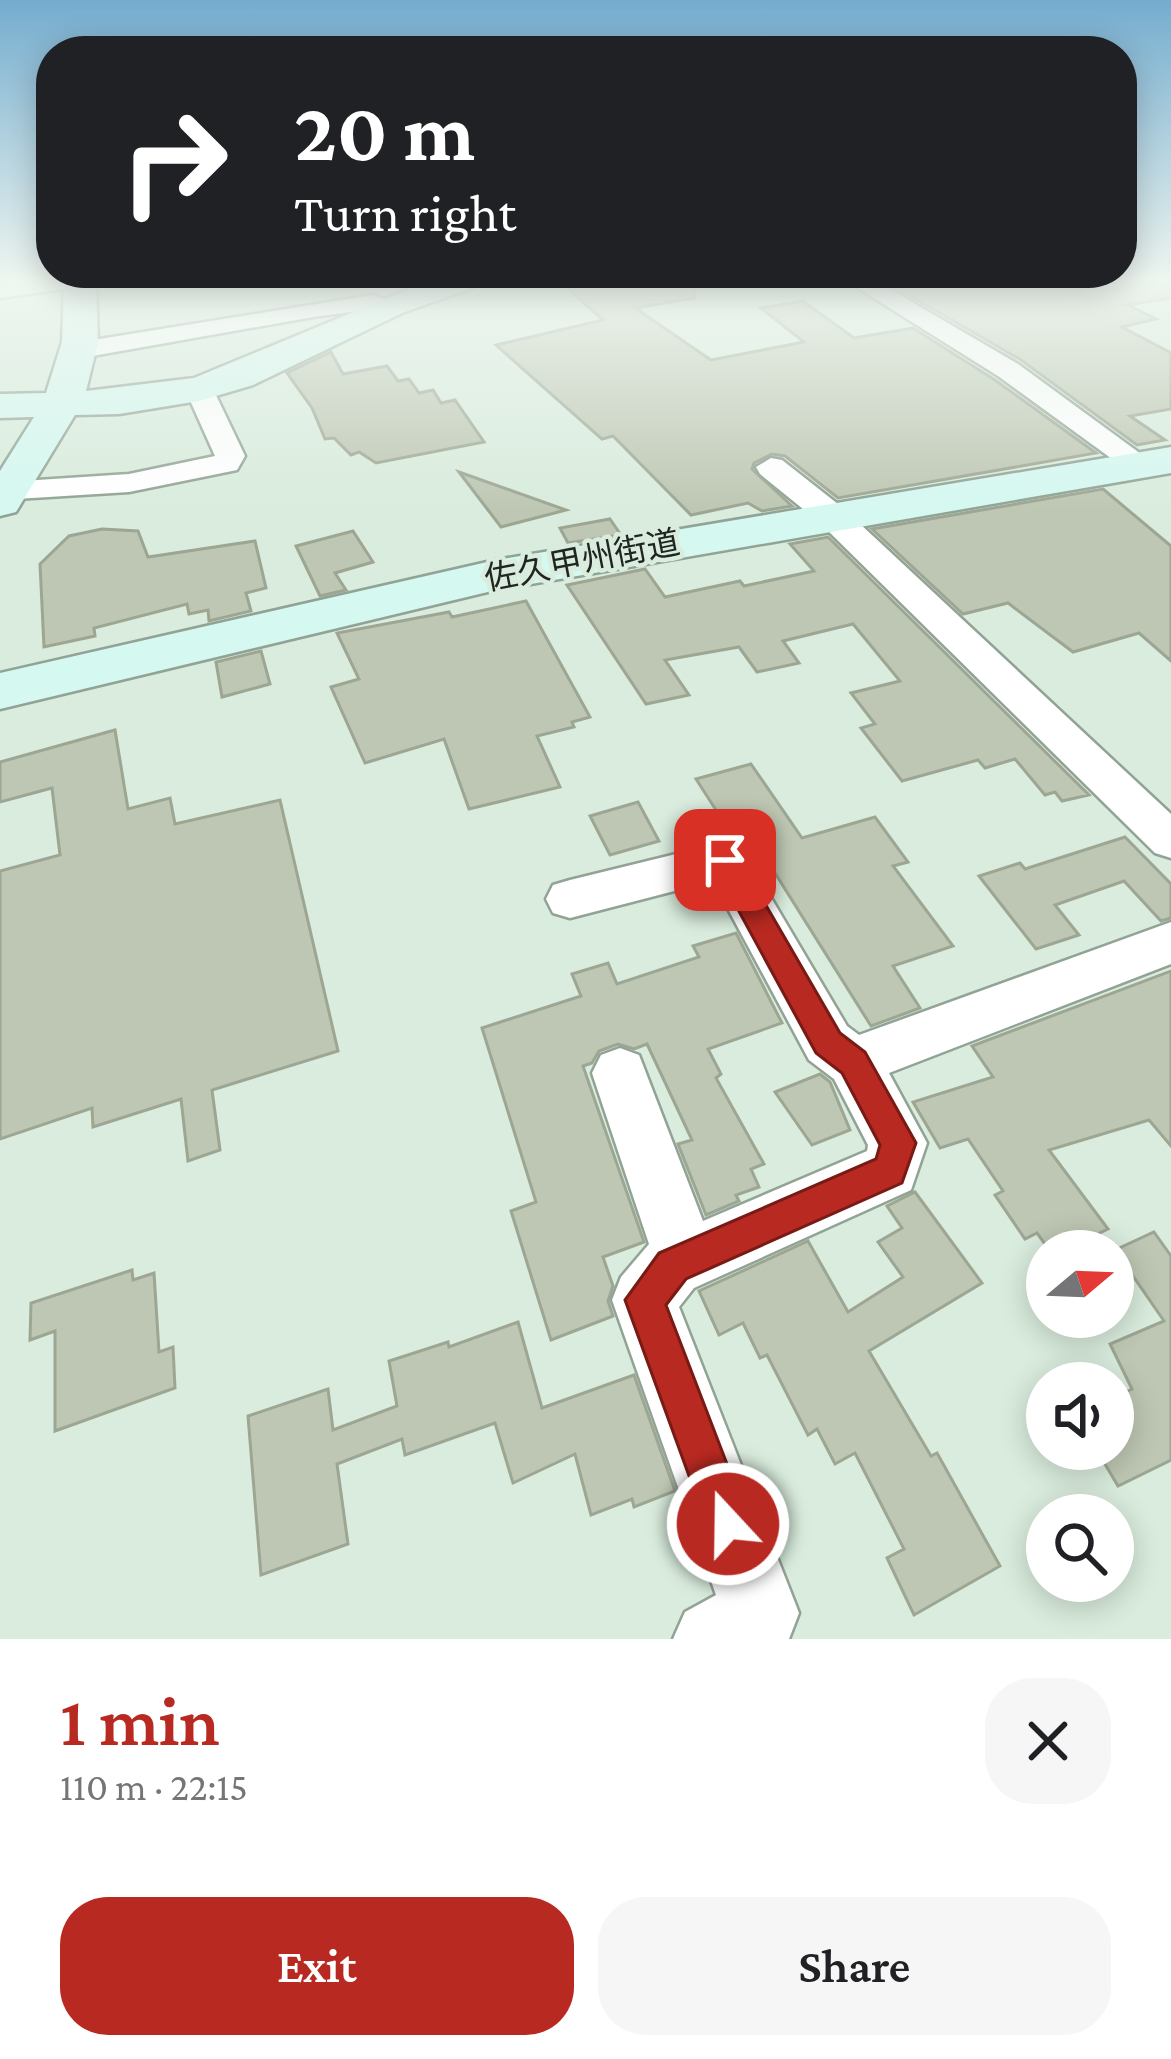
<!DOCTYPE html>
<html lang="en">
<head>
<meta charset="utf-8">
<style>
	body { margin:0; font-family:"Crimson Pro","Noto Sans JP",serif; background:#f6f6f6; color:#202124; height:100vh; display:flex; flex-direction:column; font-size:45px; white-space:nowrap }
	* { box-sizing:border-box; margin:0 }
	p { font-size:39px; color:#757577 }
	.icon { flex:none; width:66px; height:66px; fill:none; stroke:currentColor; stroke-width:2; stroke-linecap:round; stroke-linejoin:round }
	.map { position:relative; height:1639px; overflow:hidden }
	.sheet { display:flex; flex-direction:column; background:#fff; flex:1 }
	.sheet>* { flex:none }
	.guide { position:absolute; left:36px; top:36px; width:1101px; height:252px; border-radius:48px; box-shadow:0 6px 30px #0003; background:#202124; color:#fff; overflow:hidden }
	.needle { width:78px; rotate:71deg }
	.tools { position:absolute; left:1026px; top:1230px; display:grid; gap:24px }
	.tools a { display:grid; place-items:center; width:108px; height:108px; border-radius:50%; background:#fff; box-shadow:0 6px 30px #0003; font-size:60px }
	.pin { position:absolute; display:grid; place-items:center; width:102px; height:102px; color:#fff; margin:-51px; border-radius:24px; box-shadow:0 6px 18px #0006 }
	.me { position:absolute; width:132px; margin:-66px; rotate:339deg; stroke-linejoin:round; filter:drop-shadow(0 0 9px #0008) }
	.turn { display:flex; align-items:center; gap:42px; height:252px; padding:0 60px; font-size:54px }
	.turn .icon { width:156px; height:156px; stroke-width:2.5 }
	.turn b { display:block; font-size:84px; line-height:102px }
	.round { display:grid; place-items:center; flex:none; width:126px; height:126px; border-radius:48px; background:#f6f6f6 }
	.summary { display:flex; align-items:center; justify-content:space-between; height:204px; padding:0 60px }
	h1 { font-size:72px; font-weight:600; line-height:90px; color:#b82921 }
	.cta { display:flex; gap:24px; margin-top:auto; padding:24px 60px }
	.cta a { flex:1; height:138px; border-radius:48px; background:#b82921; color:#fff; font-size:48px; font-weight:600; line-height:138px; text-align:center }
	.cta a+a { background:#f6f6f6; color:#202124 }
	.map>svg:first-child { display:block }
	.building { fill:#bec7b3; stroke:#9da693; stroke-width:3 }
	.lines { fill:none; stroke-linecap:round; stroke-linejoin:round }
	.street-casing { stroke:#91a395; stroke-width:5 }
	.secondary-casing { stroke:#91a395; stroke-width:5 }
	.street { fill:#fff; fill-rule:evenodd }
	.secondary { fill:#d5f8f1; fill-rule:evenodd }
	.route { fill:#b82921; stroke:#781b15; stroke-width:3 }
	.labels { text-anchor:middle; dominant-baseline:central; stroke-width:9; stroke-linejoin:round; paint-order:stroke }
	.far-street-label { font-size:33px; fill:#1f2621; stroke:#d9ecdd }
</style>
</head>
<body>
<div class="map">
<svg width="1171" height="1639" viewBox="0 0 1171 1639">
	<rect width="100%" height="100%" fill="#d9ecdd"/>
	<!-- building -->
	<g class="building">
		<path d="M558,280H693L695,298L635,308L711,360L804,342L761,308L803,301L854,338L913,328L995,380L1096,453L838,498L785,456L772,454L754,463L752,469L792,506L762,511L748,503L691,515L613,436L602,439L496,345L603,320Z"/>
		<path d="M940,280H1170L1171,298L1128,305L1156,319L1122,327L1171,353V409L1130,416L1165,440L1137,445L1021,360L895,287Z"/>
		<path d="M331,352L343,374L387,366L398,381L409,379L419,393L433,390L441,403L455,400L484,442L376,463L359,452L351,455L334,438L325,439L312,408L287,373Z"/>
		<path d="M459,472L566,510L501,527Z"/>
		<path d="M1103,489L1171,546V661L1139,633L1073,652L1008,603L963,614L872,529Z"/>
		<path d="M610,519L621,535L568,543L560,528Z"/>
		<path d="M102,529L138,531L148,557L255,541L266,588L246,593L251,611L209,621L208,610L189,614L187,604L94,628L95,636L44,647L40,564L69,536Z"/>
		<path d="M353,531L373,562L335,573L346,590L320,596L296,546Z"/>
		<path d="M828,537L1089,795L1062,801L1055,792L1045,795L1015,759L985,768L978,760L902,781L861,728L875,724L851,693L900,681L853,624L783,641L799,663L757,672L739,647L665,660L689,695L646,704L567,585L645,569L665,597L740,581L744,586L814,571L790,544Z"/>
		<path d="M526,601L590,717L572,722L574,727L537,736L560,787L469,809L444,739L365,763L331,687L359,679L337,633L449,612L452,617Z"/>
		<path d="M261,651L270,684L222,697L216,662Z"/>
		<path d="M115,730L128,809L170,798L175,824L280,800L338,1051L212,1090L220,1150L188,1161L181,1099L93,1127L92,1108L0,1139V871L60,855L52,788L0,802V762Z"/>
		<path d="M751,764L802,838L875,817L908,862L893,866L953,946L893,966L920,1008L871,1026L748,830L732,835L696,779Z"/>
		<path d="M638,802L659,841L610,855L590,816Z"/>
		<path d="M1125,837L1171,884V918L1161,921L1124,881L1055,905L1079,935L1036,949L979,876L1020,863L1025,869Z"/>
		<path d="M736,933L782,1023L708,1049L721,1074L716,1078L764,1164L751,1169L759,1187L736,1195L739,1201L706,1215L678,1144L692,1140L647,1044L634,1049L618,1044L599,1051L592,1063L583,1066L644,1242L603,1257L613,1286L608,1301L613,1316L551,1340L511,1211L536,1202L482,1028L581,996L572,974L608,963L617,984L699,957L693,946Z"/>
		<path d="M1171,971V1146L1149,1120L1049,1150L1108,1229L1062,1251H1050L1037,1233L1025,1239L995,1195L1003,1191L968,1139L940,1148L913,1102L993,1077L972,1046Z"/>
		<path d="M820,1074L830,1082L850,1130L812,1145L775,1092Z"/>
		<path d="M915,1192L982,1283L869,1351L931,1456L937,1453L1000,1566L914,1615L887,1558L904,1549L855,1453L835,1464L817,1429L808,1435L767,1355L760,1358L743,1323L719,1335L699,1291L808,1241L848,1312L903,1277L878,1242L902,1228L887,1206Z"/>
		<path d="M1154,1232L1171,1256V1460L1118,1486L1096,1449H1113V1398L1132,1389L1110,1344L1164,1321L1115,1250Z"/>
		<path d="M132,1270L133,1280L154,1273L159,1352L173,1347L175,1388L55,1431V1331L30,1340L31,1303Z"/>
		<path d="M518,1322L542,1408L634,1375L675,1491L634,1507L632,1499L591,1515L575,1454L513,1483L495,1423L405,1455L402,1439L337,1464L348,1544L261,1575L248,1416L328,1389L333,1430L397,1406L389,1361L448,1342L449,1347Z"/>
	</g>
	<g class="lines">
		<!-- street casing -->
		<g class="street-casing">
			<g id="street">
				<path d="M25,280H89L77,287L0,298V284Z"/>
				<path d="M845,280H874L1018,364L1156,465L1141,474L1130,472L998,376Z"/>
				<path d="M373,295L402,306L390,313L373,309L313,317L81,358L68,350L81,342Z"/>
				<path d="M199,381L213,389L245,456L237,470L129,492L0,500V484L7,482L129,474L215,456L185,389Z"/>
				<path d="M771,458L782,460L843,508L1171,814V858L1155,853L819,522L760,474L756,467Z"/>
				<path d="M725,842L741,847L847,1026L859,1035L1171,922V964L889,1073L927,1143L911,1190L694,1288L679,1307L799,1613L789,1639H673L685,1612L716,1595L612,1300L621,1277L649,1244L592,1073L601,1055L620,1048L639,1055L703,1221L867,1151L868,1145L834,1079L809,1060L713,881L570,918L553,913L546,899L553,885L570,880Z"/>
			</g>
		</g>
		<!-- secondary casing -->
		<g class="secondary-casing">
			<g id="secondary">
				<path d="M64,280H96L98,342L86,391L194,378L431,280H480L476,287L402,313L253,385L199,401L119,414L75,415L16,512L0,516V471L34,417L0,418V394L46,393L62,342Z"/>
				<path d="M1171,447V473L496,590L0,709V673L496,560Z"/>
			</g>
		</g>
		<!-- street -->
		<use href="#street" class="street"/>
		<!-- secondary -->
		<use href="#secondary" class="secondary"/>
	</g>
	<!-- sky -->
	<linearGradient id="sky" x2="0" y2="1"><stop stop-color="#74acce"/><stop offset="0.55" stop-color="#eef6f0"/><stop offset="1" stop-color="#eef6f0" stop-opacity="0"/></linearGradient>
	<rect width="1171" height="510" fill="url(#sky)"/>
	<!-- route -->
	<path class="route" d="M725,849L735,852L840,1033L865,1052L916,1143L902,1183L686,1279L666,1305L750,1524L743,1539L728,1546L712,1539L625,1300L659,1253L876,1159L880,1145L842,1073L816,1053L711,860Z"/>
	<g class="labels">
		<!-- far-street labels -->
		<g class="far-street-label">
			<text transform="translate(582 560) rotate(-11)">佐久甲州街道</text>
		</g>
	</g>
</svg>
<div class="tools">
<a><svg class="needle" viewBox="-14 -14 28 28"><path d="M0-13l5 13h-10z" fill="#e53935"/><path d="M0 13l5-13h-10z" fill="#757577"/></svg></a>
<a><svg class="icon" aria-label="sound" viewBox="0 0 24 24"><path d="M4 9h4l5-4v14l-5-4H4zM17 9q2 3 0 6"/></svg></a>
<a><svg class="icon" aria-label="search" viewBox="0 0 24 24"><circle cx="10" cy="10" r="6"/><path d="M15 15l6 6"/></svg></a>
</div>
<div class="pin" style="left:725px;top:860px;background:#d93025"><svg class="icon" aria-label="arrive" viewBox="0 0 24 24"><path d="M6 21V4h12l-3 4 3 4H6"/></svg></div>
<svg class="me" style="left:728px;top:1524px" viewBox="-20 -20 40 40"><circle r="17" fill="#b82921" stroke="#fff" stroke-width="3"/><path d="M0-11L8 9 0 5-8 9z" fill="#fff"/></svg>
<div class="guide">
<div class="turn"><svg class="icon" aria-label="right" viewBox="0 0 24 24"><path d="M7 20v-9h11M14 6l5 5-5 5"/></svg><div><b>20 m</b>Turn right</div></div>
</div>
</div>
<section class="sheet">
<div class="summary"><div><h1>1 min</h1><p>110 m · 22:15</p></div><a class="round"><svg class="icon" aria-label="close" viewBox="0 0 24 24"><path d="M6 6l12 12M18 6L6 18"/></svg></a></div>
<div class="cta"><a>Exit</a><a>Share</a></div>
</section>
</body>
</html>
